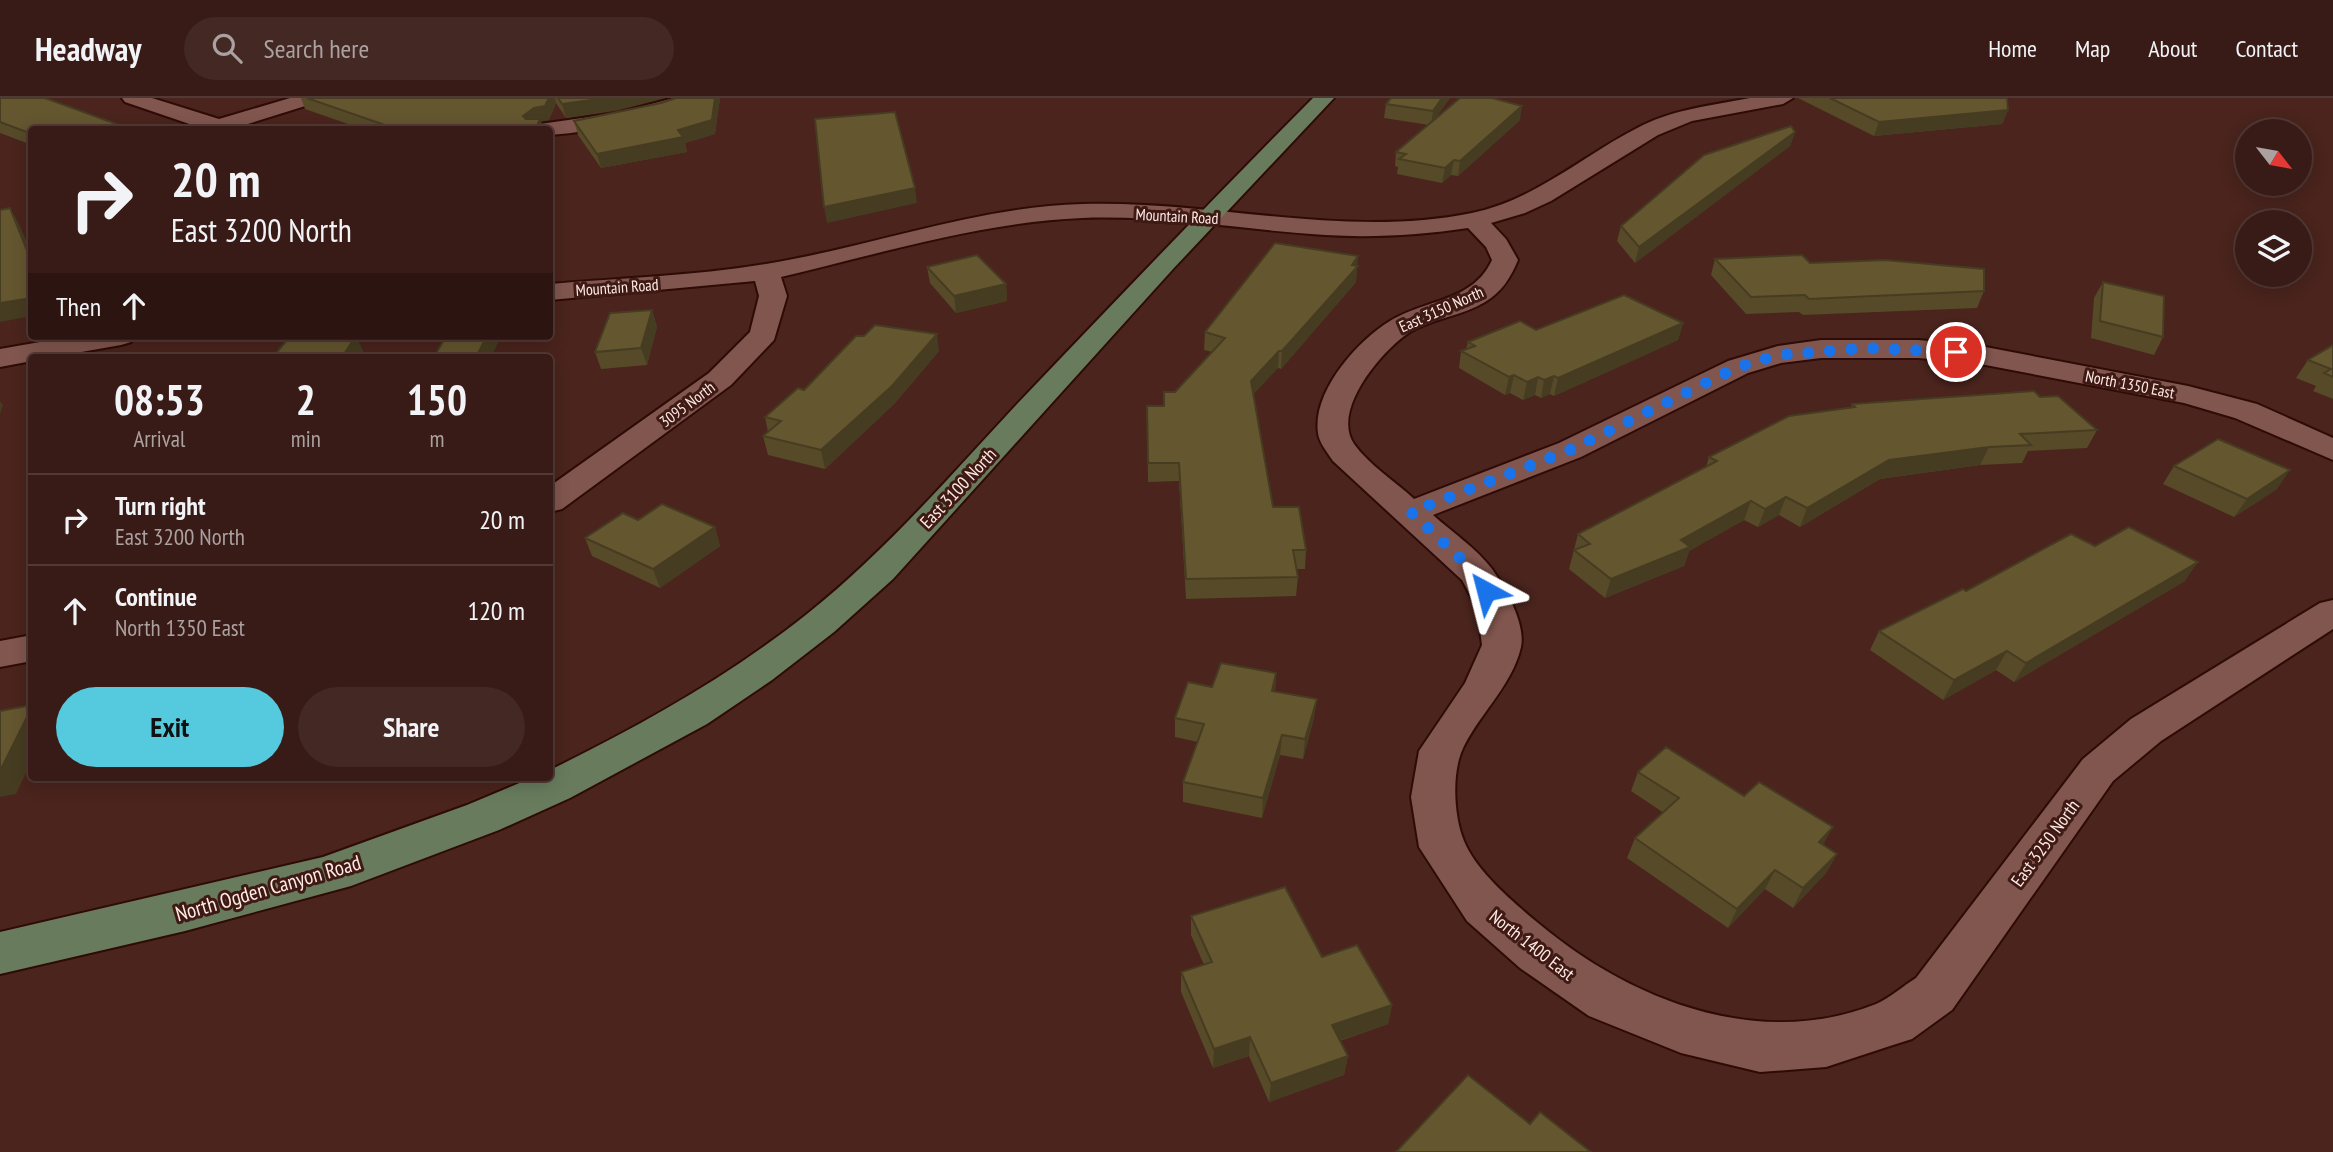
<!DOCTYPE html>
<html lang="en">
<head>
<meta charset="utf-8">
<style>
	body { margin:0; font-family:"PT Sans Narrow",sans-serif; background:#432823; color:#f1f3f6; height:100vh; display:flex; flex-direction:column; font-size:26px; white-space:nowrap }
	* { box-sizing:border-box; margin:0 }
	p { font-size:23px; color:#aba1a1 }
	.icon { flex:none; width:38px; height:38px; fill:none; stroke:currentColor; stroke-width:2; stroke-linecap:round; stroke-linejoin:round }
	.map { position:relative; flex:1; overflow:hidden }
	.side { position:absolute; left:28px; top:256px; width:525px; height:427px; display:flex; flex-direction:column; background:#381b16; border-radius:7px; box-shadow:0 4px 18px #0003,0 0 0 2px #523935 }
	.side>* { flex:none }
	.guide { position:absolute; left:28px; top:28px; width:525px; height:214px; border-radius:7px; box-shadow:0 4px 18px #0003,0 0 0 2px #523935; background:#381b16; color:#f1f3f6; overflow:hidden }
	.needle { width:46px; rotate:121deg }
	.controls { position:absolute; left:2235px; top:21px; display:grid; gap:14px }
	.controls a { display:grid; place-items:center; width:77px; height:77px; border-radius:50%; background:#381b16; box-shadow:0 4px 18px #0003,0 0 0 2px #523935; font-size:35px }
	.pin { position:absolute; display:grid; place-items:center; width:60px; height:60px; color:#fff; margin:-30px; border:4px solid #fff; border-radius:50%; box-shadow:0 2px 7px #0007 }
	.me { position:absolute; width:77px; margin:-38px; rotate:322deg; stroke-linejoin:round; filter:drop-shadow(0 0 5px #0008) }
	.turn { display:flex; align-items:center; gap:24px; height:147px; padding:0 28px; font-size:32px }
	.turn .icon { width:91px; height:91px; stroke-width:2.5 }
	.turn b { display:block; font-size:49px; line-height:60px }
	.then { display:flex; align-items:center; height:66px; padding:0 28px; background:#0003; gap:14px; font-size:26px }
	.eta { display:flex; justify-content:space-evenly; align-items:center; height:119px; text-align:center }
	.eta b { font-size:42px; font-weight:800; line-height:49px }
	.button { display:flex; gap:14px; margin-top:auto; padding:14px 28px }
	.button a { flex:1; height:80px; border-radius:42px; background:#55cade; color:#111; font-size:28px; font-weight:800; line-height:80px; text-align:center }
	.button a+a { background:#432823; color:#f1f3f6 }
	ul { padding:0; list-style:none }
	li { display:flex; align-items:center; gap:21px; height:91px; padding:0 28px; border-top:2px solid #523935 }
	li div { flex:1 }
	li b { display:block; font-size:26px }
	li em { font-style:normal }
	header { display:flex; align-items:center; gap:42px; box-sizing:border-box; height:98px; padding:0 35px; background:#381b16; border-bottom:2px solid #523935 }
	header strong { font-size:33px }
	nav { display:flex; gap:38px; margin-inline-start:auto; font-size:24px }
	.search { width:490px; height:63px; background:#432823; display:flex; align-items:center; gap:18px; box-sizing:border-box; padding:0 24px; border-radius:38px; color:#aba1a1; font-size:26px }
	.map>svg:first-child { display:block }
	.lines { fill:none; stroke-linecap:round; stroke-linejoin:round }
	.minor-casing { stroke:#2e0b06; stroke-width:4 }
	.major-casing { stroke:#2e0b06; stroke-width:4 }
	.minor { fill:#81564e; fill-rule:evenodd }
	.major { fill:#687c5d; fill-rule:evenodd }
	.wall { fill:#564a28 }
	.shaded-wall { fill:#463c21 }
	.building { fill:#64562f; stroke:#463c21; stroke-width:2 }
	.route { stroke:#1a73e8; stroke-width:12; stroke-dasharray:0 21.6 }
	.labels { text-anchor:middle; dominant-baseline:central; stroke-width:6; stroke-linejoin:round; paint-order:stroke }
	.far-street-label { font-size:16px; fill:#ffeae5; stroke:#3f1a14 }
	.street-label { font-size:18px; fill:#ffeae5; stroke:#3f1a14 }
	.near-street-label { font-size:21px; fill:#ffeae5; stroke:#3f1a14 }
</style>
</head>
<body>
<header>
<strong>Headway</strong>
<div class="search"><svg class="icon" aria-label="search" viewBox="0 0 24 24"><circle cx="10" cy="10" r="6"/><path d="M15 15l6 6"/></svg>Search here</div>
<nav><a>Home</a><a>Map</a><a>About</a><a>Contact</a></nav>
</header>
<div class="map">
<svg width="2333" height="1054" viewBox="0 0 2333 1054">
	<rect width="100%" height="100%" fill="#4a241d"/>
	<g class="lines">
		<!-- minor casing -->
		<g class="minor-casing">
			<g id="minor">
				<path d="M122,0H152L219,21L290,0H321L318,4L238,29L240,32H207L125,4Z"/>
				<path d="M674,0H704L701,4C652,21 601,33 550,37V32H530L540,26L618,15Z"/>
				<path d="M1750,0H1793L1783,6L1692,23L1658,37L1551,103L1525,115L1491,125L1506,141L1518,162C1511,179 1502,194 1485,204C1462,218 1434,220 1410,234C1382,252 1331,312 1354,346C1369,367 1396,384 1414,401L1559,345L1728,263L1778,248L1821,242H1918L1975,247L2188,288L2257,306L2333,340V362L2235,320L2184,305L1975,265L1918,260H1821L1781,265L1748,275L1581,359L1433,417C1452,434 1477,451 1492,471C1505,489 1526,526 1521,549C1512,589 1475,620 1461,655C1452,679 1454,719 1464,743C1476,773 1514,805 1538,825C1630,902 1758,953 1876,906C1890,900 1903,888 1916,880L2083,661L2131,621L2320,505L2333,502V531L2161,643L2113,683L1952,912L1912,941L1893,947L1826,969L1760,974L1681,955L1589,918L1520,870L1467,823L1419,749L1411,699L1419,653L1465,585L1482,547L1477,510L1462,482L1333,363C1328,355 1319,345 1318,335C1312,294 1357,243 1390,223C1426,201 1473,204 1492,162L1486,149L1468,130C1422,137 1372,140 1325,137C1244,132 1164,117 1082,120C981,124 879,156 781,179L787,198L774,242L731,287L562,411L550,414V388L709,275L750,234L759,198L755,183L550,202V186C621,180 694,178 766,166C871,149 975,109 1082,106C1211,102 1345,141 1472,115C1538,101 1584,56 1643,27C1676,11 1714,7 1750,0Z"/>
				<path d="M74,238H135L131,244L121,247L53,259H32V263L0,269V251Z"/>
				<path d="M32,537V563L0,569V543Z"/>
			</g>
		</g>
		<!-- major casing -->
		<g class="major-casing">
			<path id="major" d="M1313,0H1334L1173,171L893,481L834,534L772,582L707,626L570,700L499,732L351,788L185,833L0,876V834L323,759L467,707L534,679H550V672C640,628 728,579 807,516C885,454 951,377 1019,304C1116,202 1214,100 1313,0Z"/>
		</g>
		<!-- minor -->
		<use href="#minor" class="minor"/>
		<!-- major -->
		<use href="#major" class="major"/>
	</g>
	<!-- wall -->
	<g class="wall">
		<path d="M0,0L32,32V47L0,35Z"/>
		<path d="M301,0H664L617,12L566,20L556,5L549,22L541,23L543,32H365L305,11Z"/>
		<path d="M676,0H720L715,36L685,45L687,54L601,70L578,37L574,23L661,5Z"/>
		<path d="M1450,0L1434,22H1520L1458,78L1451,77L1442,85L1397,76L1398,69L1395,68L1396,54L1429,27L1384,20L1386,6Z"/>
		<path d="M1798,0H2007L2008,12L2002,26L1874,38Z"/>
		<path d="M1795,34L1790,48L1635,165L1617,143L1621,128Z"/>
		<path d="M1715,161L1810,165L1984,193L1977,210L1803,217L1799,214L1746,216L1711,177Z"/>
		<path d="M1357,167L1356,184L1281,271L1278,270L1253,296L1273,409L1306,452L1305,471H1296L1298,479L1296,498L1186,501L1179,383L1148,384L1147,308H1164V294H1175L1212,254L1204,252L1205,234Z"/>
		<path d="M927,169L1006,186L1007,203L956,215L930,185Z"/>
		<path d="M2103,184L2163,239L2154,257L2091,240L2094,200Z"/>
		<path d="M652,212L657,229L647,267L601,271L595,254Z"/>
		<path d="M1683,225L1678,242L1554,298L1550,296L1541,300L1535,297L1523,302L1510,295L1505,297L1459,270L1461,253L1466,251L1468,244L1536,232Z"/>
		<path d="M2333,247V301L2313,293L2316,288L2296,280L2308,262Z"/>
		<path d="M939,253L895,305L825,371L768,357L763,338L768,334L765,319L804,292Z"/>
		<path d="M2040,299L2097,332L2087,350L2028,353L2022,365L1980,367L1880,381L1800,429L1779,417L1758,429L1744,422L1689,453L1684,468L1605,500L1569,471L1578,436L1706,369L1709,359L1851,310L1852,306Z"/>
		<path d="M2174,368L2277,391L2234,419L2163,386Z"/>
		<path d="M638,422L715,429L720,448L660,490L592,458L585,440Z"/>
		<path d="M2095,448L2185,483L2014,584L1996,572L1943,602L1870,552L1879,533L1966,493Z"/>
		<path d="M1276,575L1275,593L1314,620L1303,661L1280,657L1262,720L1183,704V684L1198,644L1175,639V620L1212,589Z"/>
		<path d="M1638,674L1823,747L1837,756L1826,775L1793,810L1765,791L1728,830L1627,760L1635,740L1664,715L1631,693Z"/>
		<path d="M1191,818L1322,859L1392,907L1388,926L1340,943L1348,958L1344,977L1269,1004L1249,958L1213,970L1181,894V874L1204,867L1191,837Z"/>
	</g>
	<!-- shaded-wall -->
	<g class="shaded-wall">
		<path d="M549,0H555L556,5L549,22L541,23L543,32H527L523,18Z"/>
		<path d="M606,0H664L617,12L566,20L562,6Z"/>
		<path d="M715,0H720L715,36L685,45L687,54L601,70L597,56L678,32Z"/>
		<path d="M1442,0H1450L1431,27L1433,13Z"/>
		<path d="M1522,8L1520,22L1458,78L1460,63Z"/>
		<path d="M2008,12L2002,26L1874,38L1879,24Z"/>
		<path d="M1795,34L1790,48L1635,165L1639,149Z"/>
		<path d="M1454,62L1451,77L1442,85L1445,70Z"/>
		<path d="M915,90L917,105L827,125L824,109Z"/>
		<path d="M10,110L19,126L32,156V165Z"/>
		<path d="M1358,158L1356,184L1281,271L1282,253Z"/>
		<path d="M1006,186L1007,203L956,215L954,198Z"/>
		<path d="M32,200V218L0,224V205Z"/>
		<path d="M652,212L657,229L647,267L641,250Z"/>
		<path d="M1683,225L1678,242L1554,298L1558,280Z"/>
		<path d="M937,236L939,253L895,305L825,371L821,352Z"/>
		<path d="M356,238L364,255L362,259H342Z"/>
		<path d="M487,238H499L500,241L491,259H476Z"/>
		<path d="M1279,253L1278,270L1250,300L1251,283Z"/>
		<path d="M1514,277L1510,295L1505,297L1509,279Z"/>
		<path d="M1554,278L1550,296L1541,300L1544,282Z"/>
		<path d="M1538,279L1535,297L1523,302L1527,284Z"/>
		<path d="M0,303L3,307L0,316Z"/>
		<path d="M1989,349L1980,367L1880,381L1800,429L1807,410L1889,362Z"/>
		<path d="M2290,372L2277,391L2234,419L2247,401Z"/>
		<path d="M1786,399L1779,417L1758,429L1765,411Z"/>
		<path d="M1751,403L1744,422L1689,453L1684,468L1605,500L1611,481Z"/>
		<path d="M715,429L720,448L660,490L653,471Z"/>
		<path d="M2198,464L2185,483L2014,584L2026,565Z"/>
		<path d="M2007,553L1996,572L1943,602L1954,582Z"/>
		<path d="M1276,575L1275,595L1272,593Z"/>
		<path d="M1317,601L1314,620L1303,661L1305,641Z"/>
		<path d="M32,609V662L16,696L0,699V673Z"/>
		<path d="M1282,637L1280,657L1262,720L1263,700Z"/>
		<path d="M1833,729L1822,749L1819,744Z"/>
		<path d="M1837,756L1826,775L1793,810L1803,790Z"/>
		<path d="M1775,772L1765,791L1728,830L1737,811Z"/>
		<path d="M1392,907L1388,926L1329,946L1332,927Z"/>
		<path d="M1250,939L1249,958L1213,970L1214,951Z"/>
		<path d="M1348,958L1344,977L1269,1004L1271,985Z"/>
	</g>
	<!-- building -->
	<g class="building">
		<path d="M0,0H45L133,32H32V36L0,24Z"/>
		<path d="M307,0H549L545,8L534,10L523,18L526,21H540L535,32H399Z"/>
		<path d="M558,0H606L562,6Z"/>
		<path d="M676,0H715L712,22L678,32L683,39L597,56L574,23L661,5Z"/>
		<path d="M1391,0H1442L1433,13L1386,6Z"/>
		<path d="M1460,0H1492L1522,8L1460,63L1454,62L1445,70L1399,61L1406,56L1396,54Z"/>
		<path d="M1830,0H2007L2008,12L1879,24Z"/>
		<path d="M895,14L915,90L824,109L815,21Z"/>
		<path d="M1791,28L1795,34L1639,149L1621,128L1704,57Z"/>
		<path d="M10,110L32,165V200L0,205V112Z"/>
		<path d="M1275,145L1358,158L1352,167L1358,168L1282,253H1279L1251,283L1273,409H1299L1306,452H1293L1298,479L1186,481L1179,365H1148L1147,308H1164V294H1175L1225,240L1205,234Z"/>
		<path d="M977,157L1006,186L954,198L927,169Z"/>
		<path d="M1802,157L1810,165L1885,162L1984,171V193L1809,201L1805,197L1751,199L1715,161Z"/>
		<path d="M2103,184L2164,198L2163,239L2100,223Z"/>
		<path d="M1624,197L1683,225L1558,280L1554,278L1544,282L1538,279L1527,284L1514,277L1509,279L1461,253L1475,248L1468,244L1520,223L1536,232Z"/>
		<path d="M652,212L641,250L595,254L610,215Z"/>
		<path d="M875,227L937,236L892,288L821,352L763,338L781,323L765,319L798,290L804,292L856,238H864Z"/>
		<path d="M356,238L342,259H273L286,243Z"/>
		<path d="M446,238H487L476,259H434Z"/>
		<path d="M2333,247V279L2324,275L2331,271L2308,262Z"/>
		<path d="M2034,293L2040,299L2058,298L2097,332L2020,336L2031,347L1989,349L1889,362L1807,410L1786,399L1765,411L1751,403L1681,442L1690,449L1611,481L1574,452L1590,446L1578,436L1717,363L1709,359L1789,318L1855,309L1852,306Z"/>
		<path d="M2218,341L2290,372L2247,401L2174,368Z"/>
		<path d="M662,406L715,429L653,471L585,440L623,415L638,422Z"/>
		<path d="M2129,429L2198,464L2026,565L2007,553L1954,582L1879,533L1963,491L1966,493L2071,436L2095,448Z"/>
		<path d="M1221,565L1276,575L1272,593L1317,601L1305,641L1282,637L1263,700L1183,684L1204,626L1175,620L1188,584L1212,589Z"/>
		<path d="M32,607V609L0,673V613Z"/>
		<path d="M1666,649L1744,698L1759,684L1833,729L1819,744L1837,756L1803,790L1775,772L1737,811L1635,740L1679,700L1638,674Z"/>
		<path d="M1285,789L1322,859L1357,847L1392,907L1332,927L1348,958L1271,985L1250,939L1214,951L1181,874L1212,864L1191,818Z"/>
		<path d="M1468,977L1530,1026L1540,1014L1591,1054H1396Z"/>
	</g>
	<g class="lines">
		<!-- route -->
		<path class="route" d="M1486,493L1477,476L1411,414L1570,352L1738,269L1778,257L1869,250L1956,254"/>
	</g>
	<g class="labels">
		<!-- far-street labels -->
		<g class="far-street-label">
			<text transform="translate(1177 118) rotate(3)">Mountain Road</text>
			<text transform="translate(617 189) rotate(-4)">Mountain Road</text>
			<text transform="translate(1441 211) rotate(-24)">East 3150 North</text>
			<text transform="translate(2130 286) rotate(11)">North 1350 East</text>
			<text transform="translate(687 306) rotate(-37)">3095 North</text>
		</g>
		<!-- street labels -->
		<g class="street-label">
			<text transform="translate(958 390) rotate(-47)">East 3100 North</text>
			<text transform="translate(2045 745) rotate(-54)">East 3250 North</text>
			<text transform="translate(1532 847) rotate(38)">North 1400 East</text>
		</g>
		<!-- near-street labels -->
		<g class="near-street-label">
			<text transform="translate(268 790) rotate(-16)">North Ogden Canyon Road</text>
		</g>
	</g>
</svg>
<div class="controls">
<a><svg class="needle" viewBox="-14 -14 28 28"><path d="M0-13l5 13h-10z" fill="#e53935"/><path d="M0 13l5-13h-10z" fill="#aba1a1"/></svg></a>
<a><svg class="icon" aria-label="layers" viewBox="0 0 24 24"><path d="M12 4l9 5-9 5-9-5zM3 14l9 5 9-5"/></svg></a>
</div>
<div class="pin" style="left:1956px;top:254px;background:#d93025"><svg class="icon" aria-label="arrive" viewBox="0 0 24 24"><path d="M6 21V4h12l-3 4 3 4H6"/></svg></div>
<svg class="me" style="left:1486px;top:493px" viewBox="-20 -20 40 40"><path d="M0-17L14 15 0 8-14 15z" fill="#1a73e8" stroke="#fff" stroke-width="4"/></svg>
<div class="guide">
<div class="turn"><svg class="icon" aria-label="right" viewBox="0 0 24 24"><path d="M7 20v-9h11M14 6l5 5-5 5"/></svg><div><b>20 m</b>East 3200 North</div></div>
<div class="then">Then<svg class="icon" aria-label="ahead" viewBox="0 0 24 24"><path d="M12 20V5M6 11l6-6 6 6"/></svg></div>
</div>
<section class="side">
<div class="eta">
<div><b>08:53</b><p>Arrival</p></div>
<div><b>2</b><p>min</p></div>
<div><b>150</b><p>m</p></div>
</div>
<ul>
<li><svg class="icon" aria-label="right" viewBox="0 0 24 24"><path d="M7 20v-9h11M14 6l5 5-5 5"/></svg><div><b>Turn right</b><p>East 3200 North</p></div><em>20 m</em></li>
<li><svg class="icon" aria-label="ahead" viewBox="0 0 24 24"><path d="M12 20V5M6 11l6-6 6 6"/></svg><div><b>Continue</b><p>North 1350 East</p></div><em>120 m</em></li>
</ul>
<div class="button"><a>Exit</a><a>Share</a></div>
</section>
</div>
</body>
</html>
